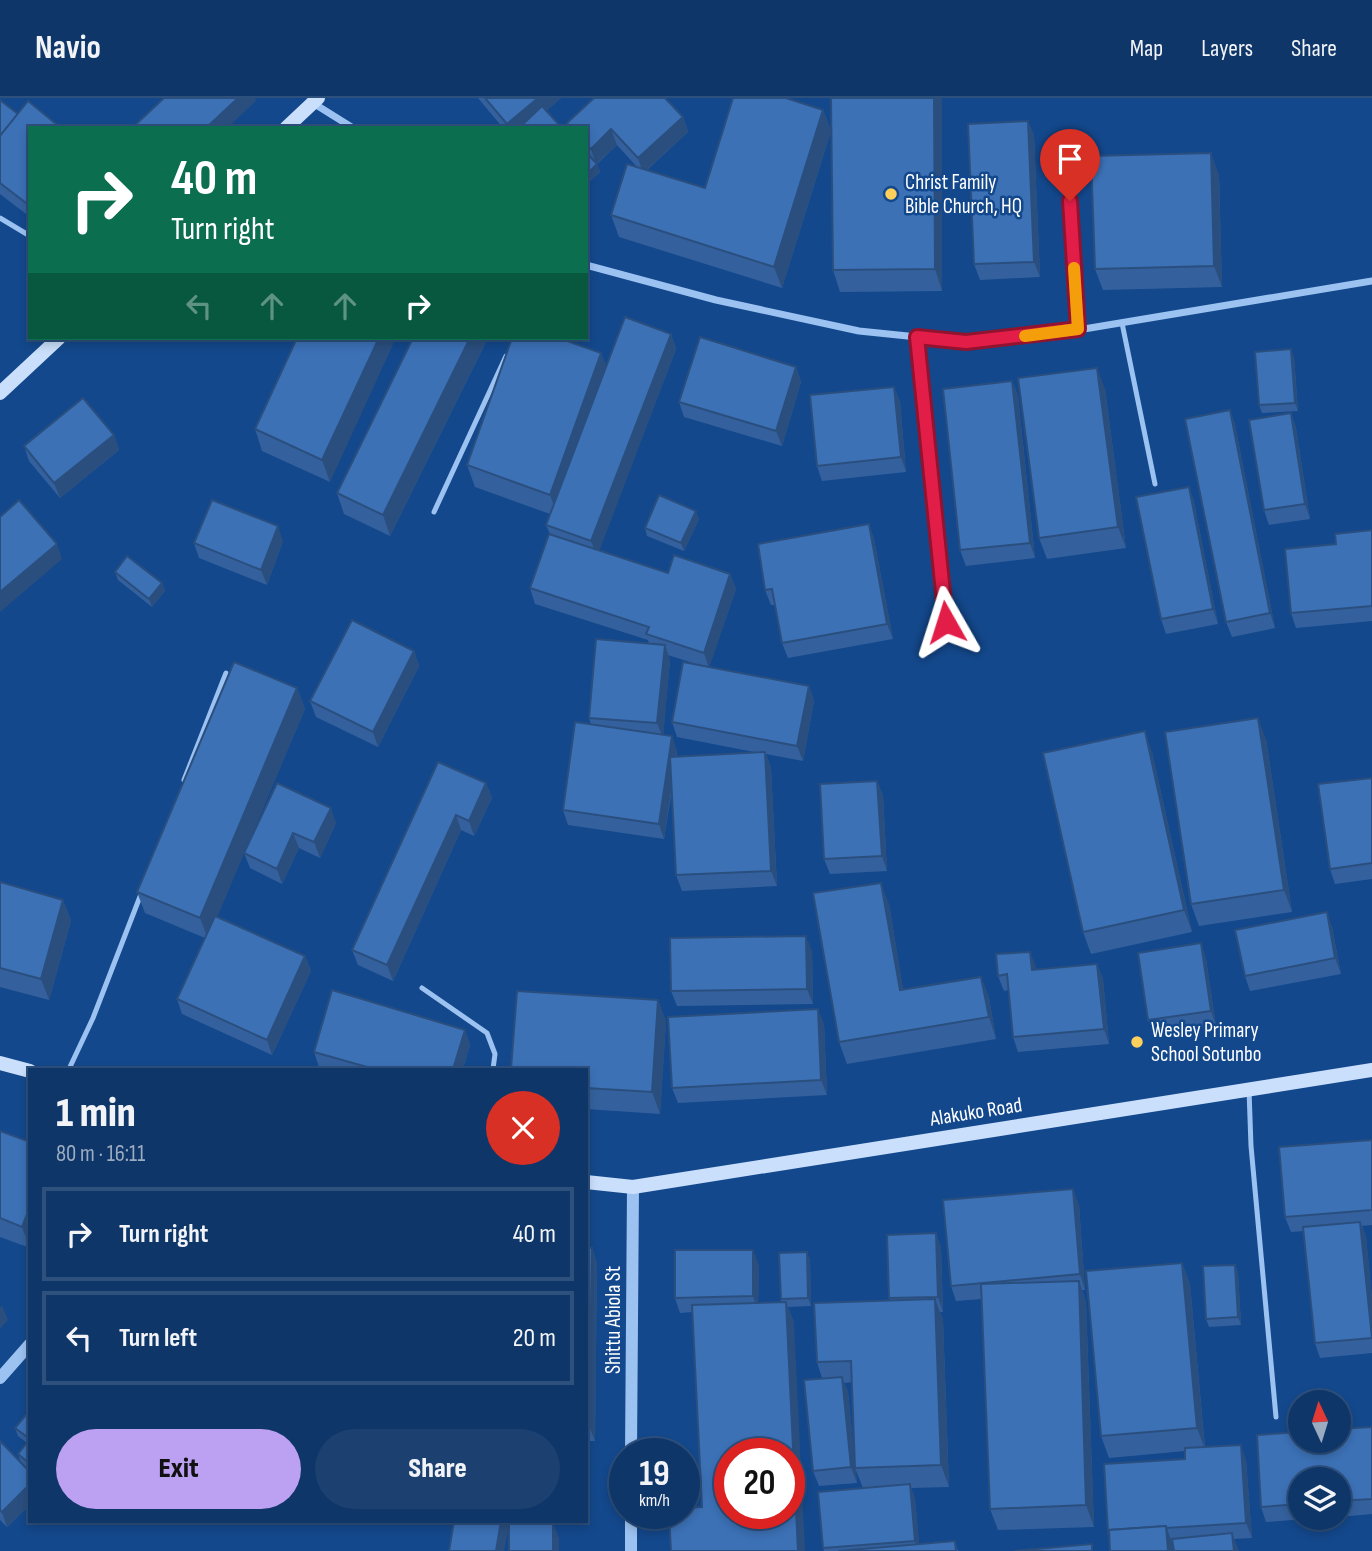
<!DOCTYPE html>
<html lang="en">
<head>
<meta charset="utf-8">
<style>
	body { margin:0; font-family:"Sofia Sans Condensed",sans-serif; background:#1c4171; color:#f1f3f6; height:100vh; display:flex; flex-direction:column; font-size:26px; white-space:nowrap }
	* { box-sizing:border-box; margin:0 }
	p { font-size:23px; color:#9babc0 }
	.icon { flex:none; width:38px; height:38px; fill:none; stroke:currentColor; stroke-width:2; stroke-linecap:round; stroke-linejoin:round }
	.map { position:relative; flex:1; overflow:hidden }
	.sheet { position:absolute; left:28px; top:970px; width:560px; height:455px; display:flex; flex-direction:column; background:#0e3669; border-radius:0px; box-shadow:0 4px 10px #0003,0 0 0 2px #2e507d }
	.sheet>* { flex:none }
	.top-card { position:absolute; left:28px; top:28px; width:560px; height:214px; border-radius:0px; box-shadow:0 4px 10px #0003,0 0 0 2px #2e507d; background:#0b6e4f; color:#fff; overflow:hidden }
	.needle { width:46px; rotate:356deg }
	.fabs { position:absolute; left:1288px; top:1292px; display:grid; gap:14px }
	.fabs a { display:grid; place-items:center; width:63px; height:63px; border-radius:50%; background:#0e3669; box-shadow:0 4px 10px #0003,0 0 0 2px #2e507d; font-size:35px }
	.speed { position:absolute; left:609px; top:1340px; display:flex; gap:14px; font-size:35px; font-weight:700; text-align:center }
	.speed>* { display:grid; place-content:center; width:91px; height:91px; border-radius:50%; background:#0e3669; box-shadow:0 4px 10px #0003,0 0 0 2px #2e507d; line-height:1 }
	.speed small { font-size:18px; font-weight:400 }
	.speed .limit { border:10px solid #d22; background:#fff; color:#111 }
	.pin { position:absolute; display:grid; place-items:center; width:60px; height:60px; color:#fff; margin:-72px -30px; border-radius:50% 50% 50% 0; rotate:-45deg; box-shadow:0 0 7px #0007 }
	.pin .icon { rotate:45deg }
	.me { position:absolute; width:77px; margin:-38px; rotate:354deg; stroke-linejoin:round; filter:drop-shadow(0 0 5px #0008) }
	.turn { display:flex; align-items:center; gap:24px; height:147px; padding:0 28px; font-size:32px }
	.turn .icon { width:91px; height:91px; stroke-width:2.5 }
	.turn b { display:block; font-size:49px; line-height:60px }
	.lanes { display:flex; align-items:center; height:66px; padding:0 28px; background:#0003; justify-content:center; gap:35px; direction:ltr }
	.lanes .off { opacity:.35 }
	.round { display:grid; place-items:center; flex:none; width:74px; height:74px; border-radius:37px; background:#1c4171 }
	.summary { display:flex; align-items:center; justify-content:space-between; height:119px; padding:0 28px }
	h1 { font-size:42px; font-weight:800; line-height:52px }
	.action { display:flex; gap:14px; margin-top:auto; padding:14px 28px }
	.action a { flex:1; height:80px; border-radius:42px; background:#bca0f2; color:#111; font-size:28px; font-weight:800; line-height:80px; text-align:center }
	.action a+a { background:#1c4171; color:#f1f3f6 }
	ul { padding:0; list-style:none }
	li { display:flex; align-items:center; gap:21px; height:94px; margin:0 14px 10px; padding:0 14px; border:4px solid #2e507d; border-radius:0px }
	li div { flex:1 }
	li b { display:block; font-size:26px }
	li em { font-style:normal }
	header { display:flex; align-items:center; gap:42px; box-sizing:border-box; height:98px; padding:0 35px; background:#0e3669; border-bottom:2px solid #2e507d }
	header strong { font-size:33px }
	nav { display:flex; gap:38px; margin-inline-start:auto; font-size:24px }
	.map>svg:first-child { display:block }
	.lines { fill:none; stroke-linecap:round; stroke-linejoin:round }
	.service { stroke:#9cc2f1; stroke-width:5 }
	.minor { stroke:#9cc2f1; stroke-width:7 }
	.tertiary { stroke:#9cc2f1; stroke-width:12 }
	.secondary { stroke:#cadffb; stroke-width:14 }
	.wall { fill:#34619d; fill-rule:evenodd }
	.shaded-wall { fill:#2a4f7f }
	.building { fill:#3c71b6; stroke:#2a4f7f; stroke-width:2; fill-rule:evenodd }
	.route-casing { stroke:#92132f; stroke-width:18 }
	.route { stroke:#e11d48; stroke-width:12 }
	.slow { stroke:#f59e0b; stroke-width:12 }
	.poi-dot { fill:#ffd05b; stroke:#13488c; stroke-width:2.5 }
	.labels { text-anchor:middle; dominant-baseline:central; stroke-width:5; stroke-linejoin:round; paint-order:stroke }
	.poi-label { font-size:21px; fill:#fff; stroke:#13488c; text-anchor:start }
	.street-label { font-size:21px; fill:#fff; stroke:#13488c }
</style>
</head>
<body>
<header>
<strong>Navio</strong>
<nav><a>Map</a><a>Layers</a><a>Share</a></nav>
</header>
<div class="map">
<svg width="1372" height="1453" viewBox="0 0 1372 1453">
	<rect width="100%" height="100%" fill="#13488c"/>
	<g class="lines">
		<!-- service -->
		<g class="service">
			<path d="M1067,49L1078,231"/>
			<path d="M0,120L30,138"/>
			<path d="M1122,225L1155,386"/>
			<path d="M917,239L945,524"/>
			<path d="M434,414L506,258"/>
			<path d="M184,682L226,575"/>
			<path d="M422,890L487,935L495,956L493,971"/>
			<path d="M69,971L93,920L141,796"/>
			<path d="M1249,992L1251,1048L1276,1319"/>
		</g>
		<!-- minor -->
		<g class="minor">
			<path d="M313,5L353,30"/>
			<path d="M586,167L716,202L859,233L966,244L1054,236L1372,183"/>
		</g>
		<!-- tertiary -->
		<g class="tertiary">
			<path d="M0,1280L30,1246"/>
			<path d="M631,1356L633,1089"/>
			<path d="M631,1453V1416"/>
		</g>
		<!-- secondary -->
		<g class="secondary">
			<path d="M286,30L318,0"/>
			<path d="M0,295L59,240"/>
			<path d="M0,965L30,973"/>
			<path d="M586,1084L633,1089L1372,972"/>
		</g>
	</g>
	<!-- wall -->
	<g class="wall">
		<path d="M478,0H561L546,13L562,30H503Z"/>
		<path d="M942,0V193L840,194L833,172Z"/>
		<path d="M0,2L30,30V119L0,96Z"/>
		<path d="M823,12L831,33L782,190L619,139L611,117L637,69L617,47L597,66L600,74L586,87V30H569L567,25L683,19L688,34L647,72L705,90Z"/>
		<path d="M1028,23L1034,38L1040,179L980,182L974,166Z"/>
		<path d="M1219,77L1222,189L1103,192L1095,171Z"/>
		<path d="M671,236L676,251L599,452L668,475L730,476L736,491L709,569L809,588L814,603L803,663L766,656L771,670L777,788L682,793L676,777L672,692L664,741L568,727L563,712L591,627L589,620L649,546L648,542L535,506L530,490L550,436L546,427L550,416L475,389L467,367L601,255L606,268ZM668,557L702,568L672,624L677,639L759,655L677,658V653L663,637L670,562Z"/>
		<path d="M297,240L330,384L262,353L255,331Z"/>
		<path d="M413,240H488L390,438L344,416L337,395Z"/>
		<path d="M1294,259L1298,313L1262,315L1259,307Z"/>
		<path d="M796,269L801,284L782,348L684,319L679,304Z"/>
		<path d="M1012,283L1018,298L1035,460L966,468L960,452Z"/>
		<path d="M894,289L900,304L906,374L822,383L817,368Z"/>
		<path d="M1105,291L1126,450L1047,461L1039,440Z"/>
		<path d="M1230,312L1235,327L1275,530L1232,539L1226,524Z"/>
		<path d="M1291,315L1296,330L1310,421L1269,427L1264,412Z"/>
		<path d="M114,337L119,352L60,400L29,363L24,348Z"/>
		<path d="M1189,389L1194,404L1218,526L1166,536L1161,521Z"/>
		<path d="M699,421L684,453L647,438L645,430Z"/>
		<path d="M869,426L874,441L893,541L788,560L782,545L775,507H771L765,492Z"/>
		<path d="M1372,432V523L1296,530L1291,515L1336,446Z"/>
		<path d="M283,443L267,487L199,460L194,445Z"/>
		<path d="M115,474L162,485L165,493L152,509L118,482Z"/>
		<path d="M414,553L419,568L378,649L316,619L310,603Z"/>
		<path d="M297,590L305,611L217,818L305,858L311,873L272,957L182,916L177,901L205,840L145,815L137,794Z"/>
		<path d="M1266,641L1292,814L1199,828L1191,806Z"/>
		<path d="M1152,654L1192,834L1091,856L1083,834Z"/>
		<path d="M438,664L486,685L492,700L474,738L461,732L393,883L358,867L352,852Z"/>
		<path d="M1372,680V781L1335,786L1330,771Z"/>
		<path d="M877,683L883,698L887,773L830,776L824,761Z"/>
		<path d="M277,685L336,725L320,760L299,750L282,786L250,770L244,755Z"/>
		<path d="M0,784L63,802L71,823L49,902L0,889Z"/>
		<path d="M889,806L903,892L981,879L989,900L996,941L847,966L839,944Z"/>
		<path d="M1332,829L1341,876L1250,893L1245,878Z"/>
		<path d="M1201,845L1206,861L1216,928L1153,937L1148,922Z"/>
		<path d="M812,853L813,906L677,908L671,893Z"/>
		<path d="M1097,866L1103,881L1109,946L1018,954L1013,939L1008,892L1004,893L998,878L1036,869V872Z"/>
		<path d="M658,902L666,924L660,1016L586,1011V971Z"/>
		<path d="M824,926L827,997L678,1005L672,990Z"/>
		<path d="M465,932L470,947L463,971H328L319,969L314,954Z"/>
		<path d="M0,1033L30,1150L0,1139Z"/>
		<path d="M1372,1042V1127L1362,1128L1366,1139L1372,1200V1255L1320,1260L1315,1245L1304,1133L1291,1134L1285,1119Z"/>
		<path d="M1079,1107L1085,1192H1082L1086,1205L1094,1429L998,1432L990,1411L982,1201L956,1203L951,1188Z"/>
		<path d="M936,1135L941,1150L943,1214H940L943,1222L949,1389L911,1390L915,1401L919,1446L955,1443L958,1453H824L823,1450L863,1390L855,1370L852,1284L844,1285L848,1294L857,1385L819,1388L813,1373L822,1280L817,1264L890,1202L889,1200Z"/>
		<path d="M586,1150H592L597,1166L595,1343H586Z"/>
		<path d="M807,1154L810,1162L811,1208L788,1209L794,1225L702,1409L693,1214L680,1215L675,1200L759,1167L758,1205L781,1204V1201Z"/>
		<path d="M1182,1165L1190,1186L1205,1349L1246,1362L1252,1440L1234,1441L1239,1453L1109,1437L1108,1434L1185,1361V1353L1109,1360L1101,1338Z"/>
		<path d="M1235,1167L1238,1175L1241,1227L1209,1229L1206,1221Z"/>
		<path d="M30,1312V1407L7,1429L0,1422V1343L21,1365L18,1356L27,1345L18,1338L15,1330Z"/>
		<path d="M1372,1329V1416L1339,1419V1381H1300V1419H1332L1266,1424L1261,1409Z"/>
	</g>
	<!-- shaded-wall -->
	<g class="shaded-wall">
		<path d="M238,0H255L256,3L227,30H206Z"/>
		<path d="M538,0H561L526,30H508L507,26Z"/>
		<path d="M934,0H942V193L935,171Z"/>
		<path d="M823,12L831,33L782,190L774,169Z"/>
		<path d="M683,19L688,34L643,75L638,60Z"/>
		<path d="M1028,23L1034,38L1040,179L1034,164Z"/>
		<path d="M611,31L617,47L596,66L591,51Z"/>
		<path d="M1211,55L1219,77L1222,189L1214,168Z"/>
		<path d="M597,66L600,74L586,87V77Z"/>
		<path d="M671,236L676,251L597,459L591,443Z"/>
		<path d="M379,240H396L330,384L322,362Z"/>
		<path d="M470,240H488L390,438L383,417Z"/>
		<path d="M1291,251L1294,259L1298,313L1295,305Z"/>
		<path d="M601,255L609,276L558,419L550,397Z"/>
		<path d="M796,269L801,284L782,348L776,333Z"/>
		<path d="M1097,270L1105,291L1126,450L1118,429Z"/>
		<path d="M1012,283L1018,298L1035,460L1030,445Z"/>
		<path d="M894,289L900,304L906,374L901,359Z"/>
		<path d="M1230,312L1235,327L1275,530L1270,515Z"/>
		<path d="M1291,315L1296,330L1310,421L1305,406Z"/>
		<path d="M114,337L119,352L60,400L54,385Z"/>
		<path d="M1189,389L1194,404L1218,526L1213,511Z"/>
		<path d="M696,413L699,421L684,453L681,445Z"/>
		<path d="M869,426L874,441L893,541L887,526Z"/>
		<path d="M278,428L283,443L267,487L261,472Z"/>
		<path d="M57,446L62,461L0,514V494Z"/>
		<path d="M730,476L736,491L709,570L704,555Z"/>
		<path d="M162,485L165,493L152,509L149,501Z"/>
		<path d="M665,547L670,562L663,640L657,625Z"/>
		<path d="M414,553L419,568L378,649L373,634Z"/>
		<path d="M809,588L814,603L803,663L797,648Z"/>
		<path d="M297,590L305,611L208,841L200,820Z"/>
		<path d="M1258,620L1266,641L1292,814L1284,792Z"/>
		<path d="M1145,633L1152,654L1192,834L1184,812Z"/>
		<path d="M672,638L677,653L664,741L659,726Z"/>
		<path d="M765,654L771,670L777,788L771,773Z"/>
		<path d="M877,683L883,698L887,773L882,758Z"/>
		<path d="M486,685L492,700L474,738L469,723Z"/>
		<path d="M331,710L336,725L320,760L314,744Z"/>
		<path d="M456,717L461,732L393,883L387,867Z"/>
		<path d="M293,735L299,750L282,786L277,771Z"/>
		<path d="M881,785L889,806L907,914L900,892Z"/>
		<path d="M63,802L71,823L49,902L41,881Z"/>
		<path d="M1327,814L1332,829L1341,876L1335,860Z"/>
		<path d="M806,838L812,853L813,906L807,891Z"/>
		<path d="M1201,845L1206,861L1216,928L1211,913Z"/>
		<path d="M1030,854L1036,869L1037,887L1032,872Z"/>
		<path d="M305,858L311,873L272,957L267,942Z"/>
		<path d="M1097,866L1103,881L1109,946L1104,931Z"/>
		<path d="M981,879L989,900L996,941L989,919Z"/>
		<path d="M658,902L666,924L660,1016L652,994Z"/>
		<path d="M818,911L824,926L827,997L821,982Z"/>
		<path d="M465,932L470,947L463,971H453Z"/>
		<path d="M1073,1091L1079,1107L1085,1192L1080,1176Z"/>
		<path d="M30,1108V1150L22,1129Z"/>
		<path d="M1360,1124L1366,1139L1372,1200V1240Z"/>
		<path d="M936,1135L941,1150L943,1214L938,1199Z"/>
		<path d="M592,1150L597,1166L595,1343L589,1328Z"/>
		<path d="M753,1152L759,1167L758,1214L753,1198Z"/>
		<path d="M807,1154L810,1162L811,1208L808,1200Z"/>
		<path d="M1182,1165L1190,1186L1205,1351L1197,1330Z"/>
		<path d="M1235,1167L1238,1175L1241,1227L1238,1219Z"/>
		<path d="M1079,1183L1086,1205L1094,1429L1086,1407Z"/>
		<path d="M935,1201L943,1222L949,1389L941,1367Z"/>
		<path d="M786,1204L794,1225L805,1453H798Z"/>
		<path d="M2,1207L8,1222L0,1231V1210Z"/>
		<path d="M842,1279L848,1294L857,1385L851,1369Z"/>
		<path d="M1241,1347L1246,1362L1252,1440L1246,1425Z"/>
		<path d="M30,1386V1407L7,1429L2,1414Z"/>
		<path d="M910,1386L915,1401L920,1453H918L915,1443Z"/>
		<path d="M501,1423H510L504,1453H496Z"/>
		<path d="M553,1425L559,1440V1453H553Z"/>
		<path d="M1166,1428L1174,1450V1453H1168Z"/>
		<path d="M1232,1435L1239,1453H1234Z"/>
	</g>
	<!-- building -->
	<g class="building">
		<path d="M164,0H238L206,30H132Z"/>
		<path d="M485,0H538L507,26Z"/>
		<path d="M594,0H665L683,19L638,60L611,31L591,51L586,46V30H571L567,25Z"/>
		<path d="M733,0H786L823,12L774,169L611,117L627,66L705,90Z"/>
		<path d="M831,0H934L935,171L833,172Z"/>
		<path d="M0,2L18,16L0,38Z"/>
		<path d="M28,3L61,30H30V108L0,85V38Z"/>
		<path d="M542,8L562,30H519Z"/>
		<path d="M1028,23L1034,164L974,166L968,26Z"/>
		<path d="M586,54L597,66L586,77Z"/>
		<path d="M1211,55L1214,168L1095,171L1091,58Z"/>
		<path d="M625,219L671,236L591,443L546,427Z"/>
		<path d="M700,239L796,269L776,333L679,304Z"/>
		<path d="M297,240H379L322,362L255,331Z"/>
		<path d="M413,240H470L383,417L337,395Z"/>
		<path d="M512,240H559L601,255L550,397L467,367Z"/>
		<path d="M1291,251L1295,305L1259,307L1255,254Z"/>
		<path d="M1097,270L1118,429L1039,440L1018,280Z"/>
		<path d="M1012,283L1030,445L960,452L943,291Z"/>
		<path d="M894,289L901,359L817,368L810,297Z"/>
		<path d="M83,300L114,337L54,385L24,348Z"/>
		<path d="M1230,312L1270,515L1226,524L1185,321Z"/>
		<path d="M1291,315L1305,406L1264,412L1249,322Z"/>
		<path d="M1189,389L1213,511L1161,521L1136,399Z"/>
		<path d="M659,397L696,413L681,445L645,430Z"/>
		<path d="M19,402L57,446L0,494V419Z"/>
		<path d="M212,402L278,428L261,472L194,445Z"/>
		<path d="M869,426L887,526L782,545L772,491L765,492L758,446Z"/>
		<path d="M1372,432V508L1291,515L1285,451L1336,446L1335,436Z"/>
		<path d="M549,436L668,475L674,457L730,476L704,555L646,536L649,529L530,490Z"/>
		<path d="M127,458L162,485L149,501L115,474Z"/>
		<path d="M352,522L414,553L373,634L310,603Z"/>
		<path d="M596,541L665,547L657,625L589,620Z"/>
		<path d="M234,564L297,590L200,820L137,794Z"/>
		<path d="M683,564L809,588L797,648L672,624Z"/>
		<path d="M1258,620L1284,792L1191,806L1165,634Z"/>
		<path d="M575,624L672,638L659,726L563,712Z"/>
		<path d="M1145,633L1184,812L1083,834L1043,655Z"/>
		<path d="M765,654L771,773L676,777L670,659Z"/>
		<path d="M438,664L486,685L469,723L456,717L387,867L352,852Z"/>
		<path d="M1372,680V765L1330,771L1318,686Z"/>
		<path d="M877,683L882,758L824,761L820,686Z"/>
		<path d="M277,685L331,710L314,744L293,735L277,771L244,755Z"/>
		<path d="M0,784L63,802L41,881L0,870Z"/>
		<path d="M881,785L900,892L981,879L989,919L839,944L813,795Z"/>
		<path d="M1327,814L1335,860L1245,878L1235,832Z"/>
		<path d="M215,818L305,858L267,942L177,901Z"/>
		<path d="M806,838L807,891L671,893L670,840Z"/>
		<path d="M1201,845L1211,913L1148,922L1138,855Z"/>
		<path d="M1030,854L1032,872L1097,866L1104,931L1013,939L1007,876L998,878L996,856Z"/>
		<path d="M332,892L465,932L453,971H374L314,954Z"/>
		<path d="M517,893L658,902L652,994L586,990V971H511Z"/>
		<path d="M818,911L821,982L672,990L668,919Z"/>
		<path d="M0,1033L30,1044V1108L22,1129L0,1120Z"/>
		<path d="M1372,1042V1112L1285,1119L1279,1049Z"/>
		<path d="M1073,1091L1080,1176L951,1188L943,1102Z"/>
		<path d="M1360,1124L1372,1240L1315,1245L1303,1129Z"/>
		<path d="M936,1135L938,1199L889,1200L887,1137Z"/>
		<path d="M586,1150H592L589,1328H586Z"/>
		<path d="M675,1152H753V1198L675,1200Z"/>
		<path d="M807,1154L808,1200L781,1201L779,1155Z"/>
		<path d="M1182,1165L1197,1330L1101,1338L1086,1173Z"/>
		<path d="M1235,1167L1238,1219L1206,1221L1203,1168Z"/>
		<path d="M1079,1183L1086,1407L990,1411L981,1186Z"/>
		<path d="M935,1201L941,1367L855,1370L851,1263L817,1264L814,1205Z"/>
		<path d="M786,1204L798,1453H671L669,1416H684V1410L702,1409L692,1207ZM730,1356H789V1416H730Z"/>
		<path d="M842,1279L851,1369L813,1373L804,1282Z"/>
		<path d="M30,1312V1341L15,1330Z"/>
		<path d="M1372,1329V1401L1339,1403V1381H1300V1406L1261,1409L1257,1337L1300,1334V1342H1339V1331Z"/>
		<path d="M30,1341V1366L18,1356Z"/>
		<path d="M0,1343L30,1374V1386L2,1414L0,1412Z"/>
		<path d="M1241,1347L1246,1425L1166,1430V1428L1109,1432L1108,1434L1104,1366L1185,1361V1350Z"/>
		<path d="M910,1386L915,1443L823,1450L818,1394Z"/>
		<path d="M454,1423H501L496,1453H449Z"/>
		<rect x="509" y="1425" width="44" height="28"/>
		<path d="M1166,1428L1168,1453H1110L1109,1432Z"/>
		<path d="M1232,1435L1234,1453H1174L1172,1441Z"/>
		<path d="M955,1443L956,1453H838Z"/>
		<path d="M1092,1446V1453H1014Z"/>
	</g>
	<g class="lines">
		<!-- route casing -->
		<g class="route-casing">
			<path id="route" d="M946,524L917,239L966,244L1078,231L1070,103"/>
		</g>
		<!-- route -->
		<use href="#route" class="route"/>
		<!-- slow -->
		<path class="slow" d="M1025,238L1078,231L1074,170"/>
	</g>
	<!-- markers -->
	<g class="poi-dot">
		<circle cx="891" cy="96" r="7"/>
		<circle cx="1137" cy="944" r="7"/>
	</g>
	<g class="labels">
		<!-- poi labels -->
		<g class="poi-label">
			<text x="905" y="84">Christ Family<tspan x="905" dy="24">Bible Church, HQ</tspan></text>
			<text x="1151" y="932">Wesley Primary<tspan x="1151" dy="24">School Sotunbo</tspan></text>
		</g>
		<!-- street labels -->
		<g class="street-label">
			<text transform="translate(976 1014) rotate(-9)">Alakuko Road</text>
			<text transform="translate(613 1222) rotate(-90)">Shittu Abiola St</text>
		</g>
	</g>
</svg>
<div class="fabs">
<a><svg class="needle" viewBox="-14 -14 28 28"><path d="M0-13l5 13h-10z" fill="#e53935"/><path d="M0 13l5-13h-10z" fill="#9babc0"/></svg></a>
<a><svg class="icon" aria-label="layers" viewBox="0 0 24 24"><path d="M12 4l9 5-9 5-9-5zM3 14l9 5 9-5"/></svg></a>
</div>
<div class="speed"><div>19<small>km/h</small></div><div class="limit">20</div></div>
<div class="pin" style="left:1070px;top:103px;background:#d93025"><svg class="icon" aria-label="arrive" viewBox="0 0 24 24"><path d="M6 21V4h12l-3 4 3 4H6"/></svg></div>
<svg class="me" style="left:946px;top:524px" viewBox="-20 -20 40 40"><path d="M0-17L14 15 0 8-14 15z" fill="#e11d48" stroke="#fff" stroke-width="4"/></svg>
<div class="top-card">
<div class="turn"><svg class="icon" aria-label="right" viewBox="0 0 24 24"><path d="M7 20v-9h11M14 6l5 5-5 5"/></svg><div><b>40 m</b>Turn right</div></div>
<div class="lanes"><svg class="icon off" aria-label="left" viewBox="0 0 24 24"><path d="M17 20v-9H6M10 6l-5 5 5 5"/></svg><svg class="icon off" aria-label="ahead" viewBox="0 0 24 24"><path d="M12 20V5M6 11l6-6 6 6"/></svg><svg class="icon off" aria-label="ahead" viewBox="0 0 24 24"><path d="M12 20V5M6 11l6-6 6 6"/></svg><svg class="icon" aria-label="right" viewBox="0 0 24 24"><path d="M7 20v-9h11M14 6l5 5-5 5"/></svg></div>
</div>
<section class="sheet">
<div class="summary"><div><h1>1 min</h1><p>80 m · 16:11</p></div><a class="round" style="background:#d93025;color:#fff"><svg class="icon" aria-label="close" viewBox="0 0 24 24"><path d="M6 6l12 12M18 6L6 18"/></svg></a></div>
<ul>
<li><svg class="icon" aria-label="right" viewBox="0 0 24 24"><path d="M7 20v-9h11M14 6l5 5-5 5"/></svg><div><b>Turn right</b></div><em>40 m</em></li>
<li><svg class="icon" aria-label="left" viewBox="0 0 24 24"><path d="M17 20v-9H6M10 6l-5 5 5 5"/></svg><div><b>Turn left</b></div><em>20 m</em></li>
</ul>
<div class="action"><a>Exit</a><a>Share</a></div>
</section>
</div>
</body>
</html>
